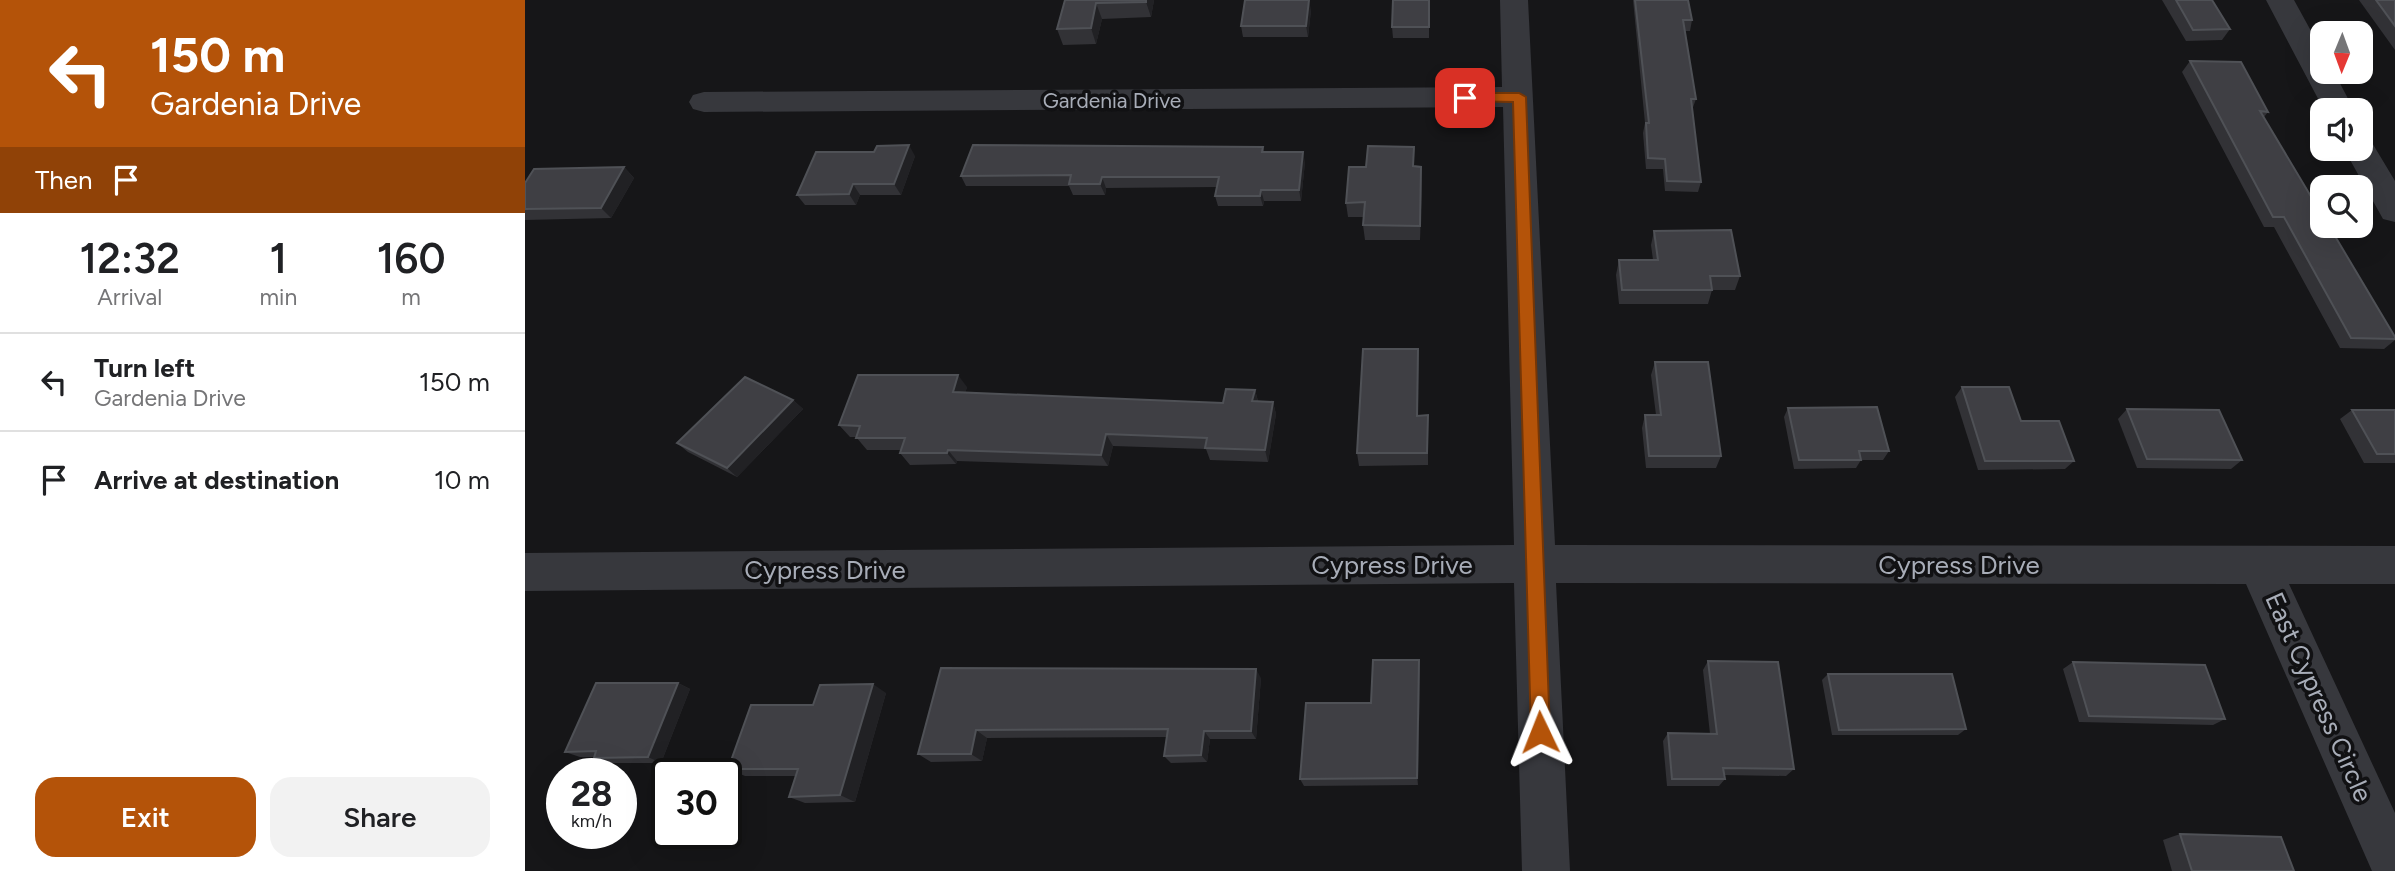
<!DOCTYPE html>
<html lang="en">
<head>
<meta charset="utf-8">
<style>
	body { margin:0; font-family:Figtree,sans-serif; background:#f2f2f2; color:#202124; height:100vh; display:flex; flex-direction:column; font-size:26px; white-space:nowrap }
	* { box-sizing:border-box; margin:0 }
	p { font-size:23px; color:#757577 }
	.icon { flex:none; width:38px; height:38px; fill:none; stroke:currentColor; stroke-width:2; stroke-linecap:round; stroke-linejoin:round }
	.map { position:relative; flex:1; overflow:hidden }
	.panel { display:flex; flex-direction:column; background:#fff; width:525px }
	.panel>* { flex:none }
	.guide { background:#b45309; color:#fff; overflow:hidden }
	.needle { width:46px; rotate:181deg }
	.controls { position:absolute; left:1785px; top:21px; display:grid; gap:14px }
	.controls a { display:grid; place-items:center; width:63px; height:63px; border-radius:14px; background:#fff; box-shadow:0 7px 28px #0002; font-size:35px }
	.speed { position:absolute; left:21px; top:758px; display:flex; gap:14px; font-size:35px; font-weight:700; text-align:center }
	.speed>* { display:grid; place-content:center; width:91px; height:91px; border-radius:50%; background:#fff; box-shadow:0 7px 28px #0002; line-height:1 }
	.speed small { font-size:18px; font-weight:400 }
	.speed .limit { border:4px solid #111; border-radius:10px; background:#fff; color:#111 }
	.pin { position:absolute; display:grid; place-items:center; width:60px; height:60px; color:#fff; margin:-30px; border-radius:14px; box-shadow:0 4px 10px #0006 }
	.me { position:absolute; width:77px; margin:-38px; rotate:358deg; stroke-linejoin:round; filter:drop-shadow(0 0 5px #0008) }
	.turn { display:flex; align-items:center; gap:24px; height:147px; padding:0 35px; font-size:32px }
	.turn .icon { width:91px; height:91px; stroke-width:2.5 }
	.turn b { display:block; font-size:49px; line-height:60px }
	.then { display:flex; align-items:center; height:66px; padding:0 35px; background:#0003; gap:14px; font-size:26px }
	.eta { display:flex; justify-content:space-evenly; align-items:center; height:119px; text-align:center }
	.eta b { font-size:42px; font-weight:600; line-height:49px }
	.cta { display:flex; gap:14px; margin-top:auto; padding:14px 35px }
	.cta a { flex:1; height:80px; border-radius:21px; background:#b45309; color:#fff; font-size:28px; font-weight:600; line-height:80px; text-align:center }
	.cta a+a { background:#f2f2f2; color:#202124 }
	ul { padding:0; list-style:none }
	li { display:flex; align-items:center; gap:21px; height:98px; padding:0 35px; border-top:2px solid #e0e0e0 }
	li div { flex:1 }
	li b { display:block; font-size:26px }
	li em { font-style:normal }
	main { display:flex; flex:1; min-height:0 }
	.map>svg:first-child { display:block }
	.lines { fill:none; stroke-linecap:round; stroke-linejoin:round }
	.minor { fill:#37383d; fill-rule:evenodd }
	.wall { fill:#323236 }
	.shaded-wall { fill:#212124 }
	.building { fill:#3f3f44; stroke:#4f5156; stroke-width:2 }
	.route { fill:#b45309; stroke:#753606; stroke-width:2 }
	.labels { text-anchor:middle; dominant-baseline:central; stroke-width:7; stroke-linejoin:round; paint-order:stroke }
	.far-street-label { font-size:21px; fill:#a8adb8; stroke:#111113 }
	.street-label { font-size:26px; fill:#a8adb8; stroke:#111113 }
</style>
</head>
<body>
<main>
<section class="panel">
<div class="guide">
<div class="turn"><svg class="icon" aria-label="left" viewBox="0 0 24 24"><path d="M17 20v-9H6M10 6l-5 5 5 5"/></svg><div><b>150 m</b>Gardenia Drive</div></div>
<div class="then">Then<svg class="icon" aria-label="arrive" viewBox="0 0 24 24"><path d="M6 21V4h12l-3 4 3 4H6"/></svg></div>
</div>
<div class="eta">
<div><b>12:32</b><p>Arrival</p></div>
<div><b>1</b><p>min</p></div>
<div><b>160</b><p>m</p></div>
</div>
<ul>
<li><svg class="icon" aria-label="left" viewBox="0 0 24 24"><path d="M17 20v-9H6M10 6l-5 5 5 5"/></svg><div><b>Turn left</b><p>Gardenia Drive</p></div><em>150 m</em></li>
<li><svg class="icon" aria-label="arrive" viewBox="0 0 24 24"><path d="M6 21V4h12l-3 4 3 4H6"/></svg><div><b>Arrive at destination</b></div><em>10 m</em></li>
</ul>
<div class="cta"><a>Exit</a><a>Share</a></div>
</section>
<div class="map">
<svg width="1870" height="871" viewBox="0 0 1870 871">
	<rect width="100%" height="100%" fill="#161618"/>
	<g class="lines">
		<!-- minor -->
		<g class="minor">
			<path d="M975,0H1003L1030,545L1870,546V584H1764L1870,813V871H1847L1721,584L1031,583L1045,871H997L989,583L0,591V553L989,545L978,107L179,112L168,109L164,102L168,95L179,92L977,87Z"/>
			<path d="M1741,0H1769L1797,51V72H1809L1829,110H1799Z"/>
			<path d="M1836,138L1846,141L1870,181V222L1858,219L1819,149H1836Z"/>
		</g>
	</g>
	<!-- wall -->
	<g class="wall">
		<path d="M540,0H629L626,17L577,19L571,44L538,45L532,29Z"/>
		<path d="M904,0V38H868L867,27Z"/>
		<path d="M1108,0H1163L1167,20L1165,31H1159L1171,99L1167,110L1176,182L1173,192L1140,191L1138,169H1121L1118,133L1120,123Z"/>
		<path d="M1637,0H1687L1705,29L1697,40L1661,41Z"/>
		<path d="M1834,0H1870V50Z"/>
		<path d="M786,10L783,37H718L716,26Z"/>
		<path d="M1665,61L1743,112L1739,117L1870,337V340L1859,349L1815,348L1749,227H1739L1657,72Z"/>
		<path d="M738,147L739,152L780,162L776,201H739L738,206H693L690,196L692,187L581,188L580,195H548L544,186H441L436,176Z"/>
		<path d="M390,156L376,195H335L331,205H280L272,195Z"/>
		<path d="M890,166L897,182L895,240H840L838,225L839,217H823L821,203Z"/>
		<path d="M99,167L109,178L86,218L0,220V183Z"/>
		<path d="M1129,231L1215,276L1210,290H1187L1183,304H1094L1091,275L1094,260H1128L1126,245Z"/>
		<path d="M893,349V416L903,428V465L834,466L832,453Z"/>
		<path d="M1130,362L1196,456L1191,468H1121L1117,428L1120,415H1131L1126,375Z"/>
		<path d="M442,387L440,393L698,403L730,390L733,401L748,402L751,414L743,462L685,460L681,449L588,446L583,466L432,461L431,464L385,465L375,453L376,450H342L331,437H325L314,425Z"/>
		<path d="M1437,387L1496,421L1549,461L1540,469L1453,470L1430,397Z"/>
		<path d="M268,400L278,409L212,477L163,452L152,443Z"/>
		<path d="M1263,408L1364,451L1358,460H1336L1331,468L1269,469L1259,417Z"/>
		<path d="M1602,409L1717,460L1706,469L1612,468L1593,419Z"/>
		<path d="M1827,410H1870V463H1839L1815,419Z"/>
		<path d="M1183,661L1269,769L1261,776L1199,775L1200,779L1194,786H1142L1138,741L1143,733L1185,734L1178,670Z"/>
		<path d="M1548,662L1700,719L1688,725L1554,722L1538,669Z"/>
		<path d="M416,668L736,678L731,739H685L682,762L646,763L639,756L642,737L462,738L457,761L406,762L393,754Z"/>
		<path d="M895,669L893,785L779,786L775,779L846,703Z"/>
		<path d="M1303,674L1441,729L1433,735H1307L1297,680Z"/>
		<path d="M153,683L165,689L136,763H83L69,758V757H55L40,752Z"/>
		<path d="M361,693L330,802L280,803L264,797L271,776H220L203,769L288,705Z"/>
		<path d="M1655,834L1769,871H1647L1638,840Z"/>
	</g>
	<!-- shaded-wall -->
	<g class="shaded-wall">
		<path d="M621,0H629L626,17L621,2Z"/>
		<path d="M784,0L786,10L783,37L781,26Z"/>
		<path d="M571,3L577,19L571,44L566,28Z"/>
		<path d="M384,145L390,156L376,195L369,184Z"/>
		<path d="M778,152L780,162L776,201L774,190Z"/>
		<path d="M99,167L109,178L86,218L76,208Z"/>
		<path d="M896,167L897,182L895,240V226Z"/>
		<path d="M577,177L581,188L580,195L575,184Z"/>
		<path d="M328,184L335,195L331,205L324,194Z"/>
		<path d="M736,190L739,201L738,206L735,196Z"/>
		<path d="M893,349L894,363L893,429L892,416Z"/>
		<path d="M433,375L442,387L437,404L428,392Z"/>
		<path d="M730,390L733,402L727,401Z"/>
		<path d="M268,400L278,409L212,477L202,468Z"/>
		<path d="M748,402L751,414L743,462L740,450Z"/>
		<path d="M581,434L588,446L583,466L576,455Z"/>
		<path d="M423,450L432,461L431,464L422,453Z"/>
		<path d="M894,660L895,669L893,785L892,778Z"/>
		<path d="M731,669L736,678L731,739L726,731Z"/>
		<path d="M153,683L165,689L136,763L123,757Z"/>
		<path d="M348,684L361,693L330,802L315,795Z"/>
		<path d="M451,730L462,738L457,761L446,754Z"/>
		<path d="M679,731L685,739L682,762L676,755Z"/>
	</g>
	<!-- building -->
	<g class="building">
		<path d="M540,0H621V2L571,3L566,28L532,29Z"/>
		<path d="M720,0H784L781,26H716Z"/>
		<path d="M868,0H904V27H867Z"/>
		<path d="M1110,0H1163L1167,20H1158L1171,99H1166L1176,182L1142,181L1140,159L1123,158L1121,123H1124Z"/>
		<path d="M1651,0H1687L1705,29L1668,30Z"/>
		<path d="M1851,0H1870V26Z"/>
		<path d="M1665,61L1716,62L1743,112L1735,111L1797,215V226H1804L1870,337V339L1826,338L1759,217H1748Z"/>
		<path d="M384,145L369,184H328L324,194L272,195L291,152H349L352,146Z"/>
		<path d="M448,145L738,147L737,152H778L774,190H736L735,196H690L694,177H577L575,184H544L546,175L436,176Z"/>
		<path d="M843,146L889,147L888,166L896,167L895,226L838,225L840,202L821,203L824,167H841Z"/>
		<path d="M99,167L76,208L0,209V183L9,169Z"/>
		<path d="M1206,230L1215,276H1185L1187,290H1097L1094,260H1133L1129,231Z"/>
		<path d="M838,349H893L892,416L903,415L902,453H832Z"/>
		<path d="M1130,362H1183L1196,456H1124L1120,415H1136Z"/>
		<path d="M333,375H433L428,392L698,403L701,389L730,390L727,401L748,402L740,450L680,448L682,438L581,434L576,455L423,450L422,453H375L380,438H331L335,426L314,425Z"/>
		<path d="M220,377L268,400L202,468L152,443Z"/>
		<path d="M1437,387H1484L1496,421H1534L1549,461H1460Z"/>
		<path d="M1352,407L1364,451H1334L1336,460H1274L1263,408Z"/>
		<path d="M1602,409L1694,410L1717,460L1622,459Z"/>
		<path d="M1827,410H1870V454H1852Z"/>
		<path d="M848,660H894L892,778L775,779L781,703H846Z"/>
		<path d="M1183,661L1253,662L1269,769L1198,768L1200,779H1147L1143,733L1192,734Z"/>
		<path d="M1548,662L1680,665L1700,719L1564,716Z"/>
		<path d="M416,668L731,669L726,731H679L676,755L639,756L643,729L451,730L446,754H393Z"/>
		<path d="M1303,674H1427L1441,729L1314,730Z"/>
		<path d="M71,683H153L123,757L69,758L71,751L40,752Z"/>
		<path d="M348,684L315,795L264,797L273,769H203L226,705H288L295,685Z"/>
		<path d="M1655,834L1756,837L1769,871H1667Z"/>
	</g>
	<!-- route -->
	<path class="route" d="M940,93H994L1001,97L1025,732L1022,738L1015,741L1009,738L1006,732L988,102L935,101V95Z"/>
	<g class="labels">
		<!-- far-street labels -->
		<g class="far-street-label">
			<text x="587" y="100">Gardenia Drive</text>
		</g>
		<!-- street labels -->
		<g class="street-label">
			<text x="867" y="565">Cypress Drive</text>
			<text x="1434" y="565">Cypress Drive</text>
			<text x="300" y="570">Cypress Drive</text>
			<text transform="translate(1794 697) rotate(66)">East Cypress Circle</text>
		</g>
	</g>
</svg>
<div class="controls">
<a><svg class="needle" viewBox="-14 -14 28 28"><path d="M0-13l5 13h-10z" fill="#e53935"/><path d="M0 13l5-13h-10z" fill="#757577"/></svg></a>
<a><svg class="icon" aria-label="sound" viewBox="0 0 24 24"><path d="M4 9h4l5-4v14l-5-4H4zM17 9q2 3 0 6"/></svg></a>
<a><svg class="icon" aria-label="search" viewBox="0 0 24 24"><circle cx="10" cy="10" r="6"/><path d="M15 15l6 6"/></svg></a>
</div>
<div class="speed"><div>28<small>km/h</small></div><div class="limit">30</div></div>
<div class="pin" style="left:940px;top:98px;background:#d93025"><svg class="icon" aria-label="arrive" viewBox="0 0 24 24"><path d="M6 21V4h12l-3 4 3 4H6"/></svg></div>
<svg class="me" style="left:1015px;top:732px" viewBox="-20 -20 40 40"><path d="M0-17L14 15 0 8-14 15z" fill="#b45309" stroke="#fff" stroke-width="4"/></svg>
</div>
</main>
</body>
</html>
